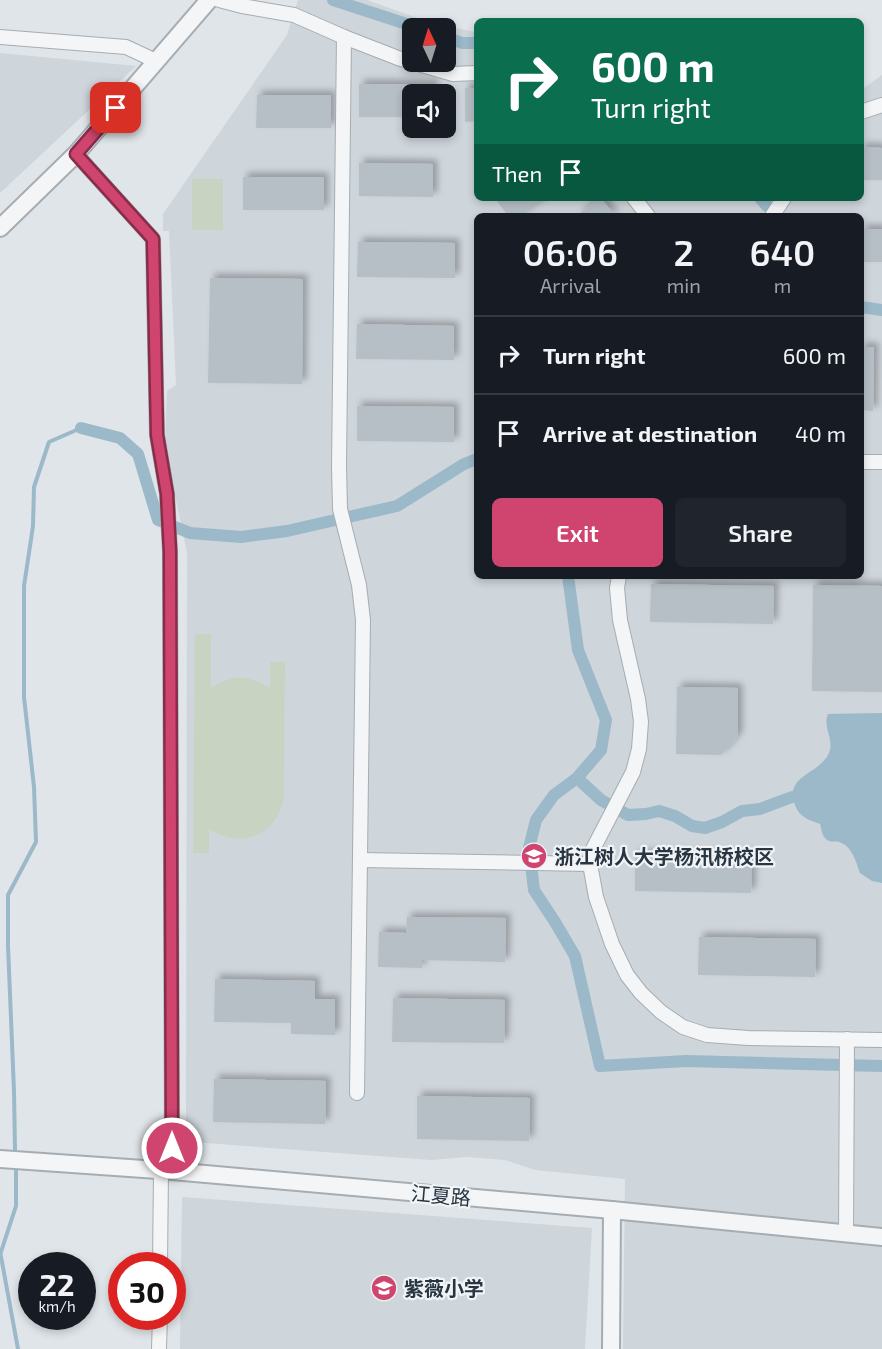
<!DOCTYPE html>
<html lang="en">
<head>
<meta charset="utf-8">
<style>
	body { margin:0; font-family:"Exo 2","Noto Sans SC",sans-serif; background:#20242c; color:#f1f3f6; height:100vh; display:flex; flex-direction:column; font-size:22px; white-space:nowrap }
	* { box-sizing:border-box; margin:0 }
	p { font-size:20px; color:#9ea1a6 }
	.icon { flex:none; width:33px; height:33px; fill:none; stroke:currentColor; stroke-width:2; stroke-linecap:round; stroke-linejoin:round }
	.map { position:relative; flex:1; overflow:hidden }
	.panel { position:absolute; left:474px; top:213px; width:390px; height:366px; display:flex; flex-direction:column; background:#171b24; border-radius:9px; box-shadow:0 3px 9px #0003 }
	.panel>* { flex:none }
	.guide { position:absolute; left:474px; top:18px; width:390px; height:183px; border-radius:9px; box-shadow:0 3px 9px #0003; background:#0b6e4f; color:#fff; overflow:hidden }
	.needle { width:39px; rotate:356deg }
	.tools { position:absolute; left:402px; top:18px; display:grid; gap:12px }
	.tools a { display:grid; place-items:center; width:54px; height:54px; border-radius:9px; background:#171b24; box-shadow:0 3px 9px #0003; font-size:30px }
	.speed { position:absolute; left:18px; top:1252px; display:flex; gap:12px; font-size:30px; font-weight:700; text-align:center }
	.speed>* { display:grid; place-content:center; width:78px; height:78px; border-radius:50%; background:#171b24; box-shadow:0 3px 9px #0003; line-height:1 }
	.speed small { font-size:15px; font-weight:400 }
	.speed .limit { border:9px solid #d22; background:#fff; color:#111 }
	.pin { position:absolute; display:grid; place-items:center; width:51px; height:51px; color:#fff; margin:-26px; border-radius:12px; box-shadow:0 3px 9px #0006 }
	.me { position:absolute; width:66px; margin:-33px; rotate:0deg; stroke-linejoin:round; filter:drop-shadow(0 0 4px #0008) }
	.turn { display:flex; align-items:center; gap:21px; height:126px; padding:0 18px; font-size:27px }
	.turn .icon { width:78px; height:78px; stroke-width:2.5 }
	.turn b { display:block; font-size:42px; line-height:51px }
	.then { display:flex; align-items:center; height:57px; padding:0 18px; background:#0003; gap:12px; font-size:22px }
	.eta { display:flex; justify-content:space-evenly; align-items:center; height:102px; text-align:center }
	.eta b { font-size:36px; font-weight:600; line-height:42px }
	.cta { display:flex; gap:12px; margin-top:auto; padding:12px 18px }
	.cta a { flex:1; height:69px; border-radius:9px; background:#cf456f; color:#fff; font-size:24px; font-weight:600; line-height:69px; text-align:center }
	.cta a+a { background:#20242c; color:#f1f3f6 }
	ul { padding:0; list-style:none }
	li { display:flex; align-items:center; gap:18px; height:78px; padding:0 18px; border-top:2px solid #363941 }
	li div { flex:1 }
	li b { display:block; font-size:22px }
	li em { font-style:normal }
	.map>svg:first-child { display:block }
	.built { fill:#ced5db; fill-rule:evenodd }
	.green { fill:#c9d3c1 }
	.water { fill:#9bb9c9 }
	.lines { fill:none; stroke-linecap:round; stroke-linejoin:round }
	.stream { stroke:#9bb9c9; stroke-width:4 }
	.canal { stroke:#9bb9c9; stroke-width:12 }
	.building { fill:#b7bfc6; filter:url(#shadow) }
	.minor-casing { stroke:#a5adb3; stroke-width:16 }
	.tertiary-casing { stroke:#a5adb3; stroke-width:20 }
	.minor { stroke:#f3f5f7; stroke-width:14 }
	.tertiary { stroke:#f3f5f7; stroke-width:16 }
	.route-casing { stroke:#872d48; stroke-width:15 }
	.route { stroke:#cf456f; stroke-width:10 }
	.labels { text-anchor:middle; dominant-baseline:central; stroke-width:4.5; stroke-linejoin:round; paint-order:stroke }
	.poi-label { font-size:20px; font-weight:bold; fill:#293541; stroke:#f0f4f7; text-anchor:start }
	.street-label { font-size:20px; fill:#293541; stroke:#f0f4f7 }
</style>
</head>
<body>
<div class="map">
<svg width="882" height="1349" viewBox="0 0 882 1349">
	<defs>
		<filter id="shadow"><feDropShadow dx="4.5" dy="-4.5" stdDeviation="3" flood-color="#0004"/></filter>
	</defs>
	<rect width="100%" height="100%" fill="#e0e5e9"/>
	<!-- built -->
	<g class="built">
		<path d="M298,0H367L437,25L477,32V198H861V90L882,75V1349H623L625,1179L535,1170L505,1160L467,1157L431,1160L192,1142L186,1136L187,553L165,447L167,391L176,385L169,231H163V214L287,35ZM412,28H446V62H412ZM412,94H446V128H412ZM477,216H861V576H477Z"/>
		<path d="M0,53L136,66L0,193Z"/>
		<path d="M182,1197L592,1228L585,1349H180Z"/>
	</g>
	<!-- green -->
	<g class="green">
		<rect x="192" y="179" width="31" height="51"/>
		<path d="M195,634H211V688C232,674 248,675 270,688V662H285L284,798C276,836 242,849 209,829V853H193Z"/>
	</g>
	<!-- water -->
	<path class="water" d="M882,713V883L872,881L860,873C856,861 852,846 839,842C836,841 832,842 829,841C822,838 822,831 820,824C809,820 799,817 795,805C784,776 817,775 828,755C836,740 822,728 828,714Z"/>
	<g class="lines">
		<!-- stream -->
		<g class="stream">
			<path d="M15,1150L14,1091L8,946V895L36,842L34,787L24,697V586L33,526L34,487L49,442L81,428"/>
			<path d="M0,1251L18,1349"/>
			<path d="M1,1252L16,1206V1170"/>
		</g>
		<!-- canal -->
		<g class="canal">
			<path d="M333,0L419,28"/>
			<path d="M446,37L462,43H477"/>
			<path d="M760,198L767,206"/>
			<path d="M861,307L882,310"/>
			<path d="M81,428L120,438L138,454L158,520L190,533L241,537L287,531L397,506L464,464L477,459"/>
			<path d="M568,576L578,650L606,720L601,750L577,778L554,795L536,820L529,848L534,890L555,922L575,956L600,1066L686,1061L882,1066"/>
			<path d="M577,778L601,800L628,815L646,814L659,811L675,816L692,826L705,828L722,822L742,811L760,809L792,797"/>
		</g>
	</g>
	<!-- building -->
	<g class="building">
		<path d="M359,84H434L433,94H412V117H359Z"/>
		<path d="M465,88H477V121L465,122Z"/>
		<path d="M257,95H331V128H256Z"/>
		<path d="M861,147L882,148V180H861Z"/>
		<path d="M359,163L433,164V197L359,196Z"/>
		<rect x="243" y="177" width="81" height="33"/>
		<path d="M495,198H546L522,216H508Z"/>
		<path d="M601,198L615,216H576L600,198Z"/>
		<path d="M862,229H882V262H861Z"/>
		<path d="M358,242L455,243V278L357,277Z"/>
		<path d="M210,278L303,279L302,384L208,383Z"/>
		<path d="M357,324L454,326V360L356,359Z"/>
		<path d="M861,347H874L873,411L861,410Z"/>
		<path d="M357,406L454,407V442L357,441Z"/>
		<path d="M651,584L774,586L773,624L650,622Z"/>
		<path d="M813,585L882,586V692L812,691Z"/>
		<path d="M677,687L738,688V736L721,755L676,754Z"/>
		<path d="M635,854L752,855L751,893L635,891Z"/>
		<path d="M407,917L506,918L505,962L422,960V968L378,967L379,932L406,933Z"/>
		<path d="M699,937L816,939L815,977L698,975Z"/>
		<path d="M215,979L315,981V999H335V1035L291,1034V1023L214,1022Z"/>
		<path d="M393,998L505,1000L504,1043L392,1042Z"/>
		<path d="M214,1079L326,1081L325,1124L213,1122Z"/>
		<path d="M417,1096L530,1098L529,1141L417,1139Z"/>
	</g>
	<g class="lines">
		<!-- minor casing -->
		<g class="minor-casing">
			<g id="minor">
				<path d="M219,0L242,6L294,15L344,37L398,58L453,74L477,73"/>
				<path d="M0,37L126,47L156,61"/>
				<path d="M344,37L339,466L340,509L359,585L363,620L357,1093"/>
				<path d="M861,112L882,105"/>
				<path d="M76,154L153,239L157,435L167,494L170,552L172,1171"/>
				<path d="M634,198L648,216"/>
				<path d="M772,216L784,198"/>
				<path d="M861,462H882"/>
				<path d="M619,576L617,588L620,620L638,699L641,722L639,749L633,772L593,849L590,864L596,897L612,944L627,975L641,993L661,1012L683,1027L707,1035L748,1038L882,1040"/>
				<path d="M360,860L590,864"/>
				<path d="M846,1233L847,1039"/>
				<path d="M160,1266L161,1171"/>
				<path d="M159,1349L160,1317"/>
			</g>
		</g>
		<!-- tertiary casing -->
		<g class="tertiary-casing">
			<g id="tertiary">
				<path d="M0,228L76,154L209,0"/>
				<path d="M0,1159L172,1171L612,1210L882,1237"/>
				<path d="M611,1349L612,1210"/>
			</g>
		</g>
		<!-- minor -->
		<use href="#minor" class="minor"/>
		<!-- tertiary -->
		<use href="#tertiary" class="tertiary"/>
	</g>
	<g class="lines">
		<!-- route casing -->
		<g class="route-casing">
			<path id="route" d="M116,108L76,154L153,239L157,435L167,494L170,552L172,1148"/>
		</g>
		<!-- route -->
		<use href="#route" class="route"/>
	</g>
	<!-- icons -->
	<defs>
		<g id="university-disc" transform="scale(1.35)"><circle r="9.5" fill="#cf456f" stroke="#f0f4f7"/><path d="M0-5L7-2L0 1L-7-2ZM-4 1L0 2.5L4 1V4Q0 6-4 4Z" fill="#fff"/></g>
		<g id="school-disc" transform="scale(1.35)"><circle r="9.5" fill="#cf456f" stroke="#f0f4f7"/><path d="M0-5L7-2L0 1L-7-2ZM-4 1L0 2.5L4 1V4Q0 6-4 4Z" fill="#fff"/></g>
	</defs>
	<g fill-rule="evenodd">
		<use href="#university-disc" x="534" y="856"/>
		<use href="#school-disc" x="384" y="1288"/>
	</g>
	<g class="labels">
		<!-- poi labels -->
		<g class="poi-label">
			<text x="554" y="856">浙江树人大学杨汛桥校区</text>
			<text x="404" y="1288">紫薇小学</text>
		</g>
		<!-- street labels -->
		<g class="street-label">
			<text transform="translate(441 1195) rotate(5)">江夏路</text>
		</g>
	</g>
</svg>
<div class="tools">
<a><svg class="needle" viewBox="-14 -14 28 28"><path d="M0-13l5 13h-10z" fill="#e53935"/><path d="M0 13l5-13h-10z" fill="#9ea1a6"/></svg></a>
<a><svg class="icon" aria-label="sound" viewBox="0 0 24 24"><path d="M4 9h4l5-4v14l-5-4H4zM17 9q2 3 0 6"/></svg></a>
</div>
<div class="speed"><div>22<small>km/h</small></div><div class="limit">30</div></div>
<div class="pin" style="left:116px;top:108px;background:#d93025"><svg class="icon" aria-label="arrive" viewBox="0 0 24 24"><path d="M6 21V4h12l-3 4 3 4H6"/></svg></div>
<svg class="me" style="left:172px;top:1148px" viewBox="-20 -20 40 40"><circle r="17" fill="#cf456f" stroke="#fff" stroke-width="3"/><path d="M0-11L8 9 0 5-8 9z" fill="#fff"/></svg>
<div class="guide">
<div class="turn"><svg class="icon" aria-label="right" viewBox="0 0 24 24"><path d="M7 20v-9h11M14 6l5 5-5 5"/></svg><div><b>600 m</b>Turn right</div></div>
<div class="then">Then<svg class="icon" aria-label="arrive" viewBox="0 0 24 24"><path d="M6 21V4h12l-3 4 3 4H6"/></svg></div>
</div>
<section class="panel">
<div class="eta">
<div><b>06:06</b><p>Arrival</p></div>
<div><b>2</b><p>min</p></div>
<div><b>640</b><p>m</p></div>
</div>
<ul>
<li><svg class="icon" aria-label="right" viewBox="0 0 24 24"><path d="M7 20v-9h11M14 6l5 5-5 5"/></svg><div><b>Turn right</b></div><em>600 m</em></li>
<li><svg class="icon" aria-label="arrive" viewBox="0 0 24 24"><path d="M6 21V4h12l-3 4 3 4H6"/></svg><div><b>Arrive at destination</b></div><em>40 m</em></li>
</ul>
<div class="cta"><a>Exit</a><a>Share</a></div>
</section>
</div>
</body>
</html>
